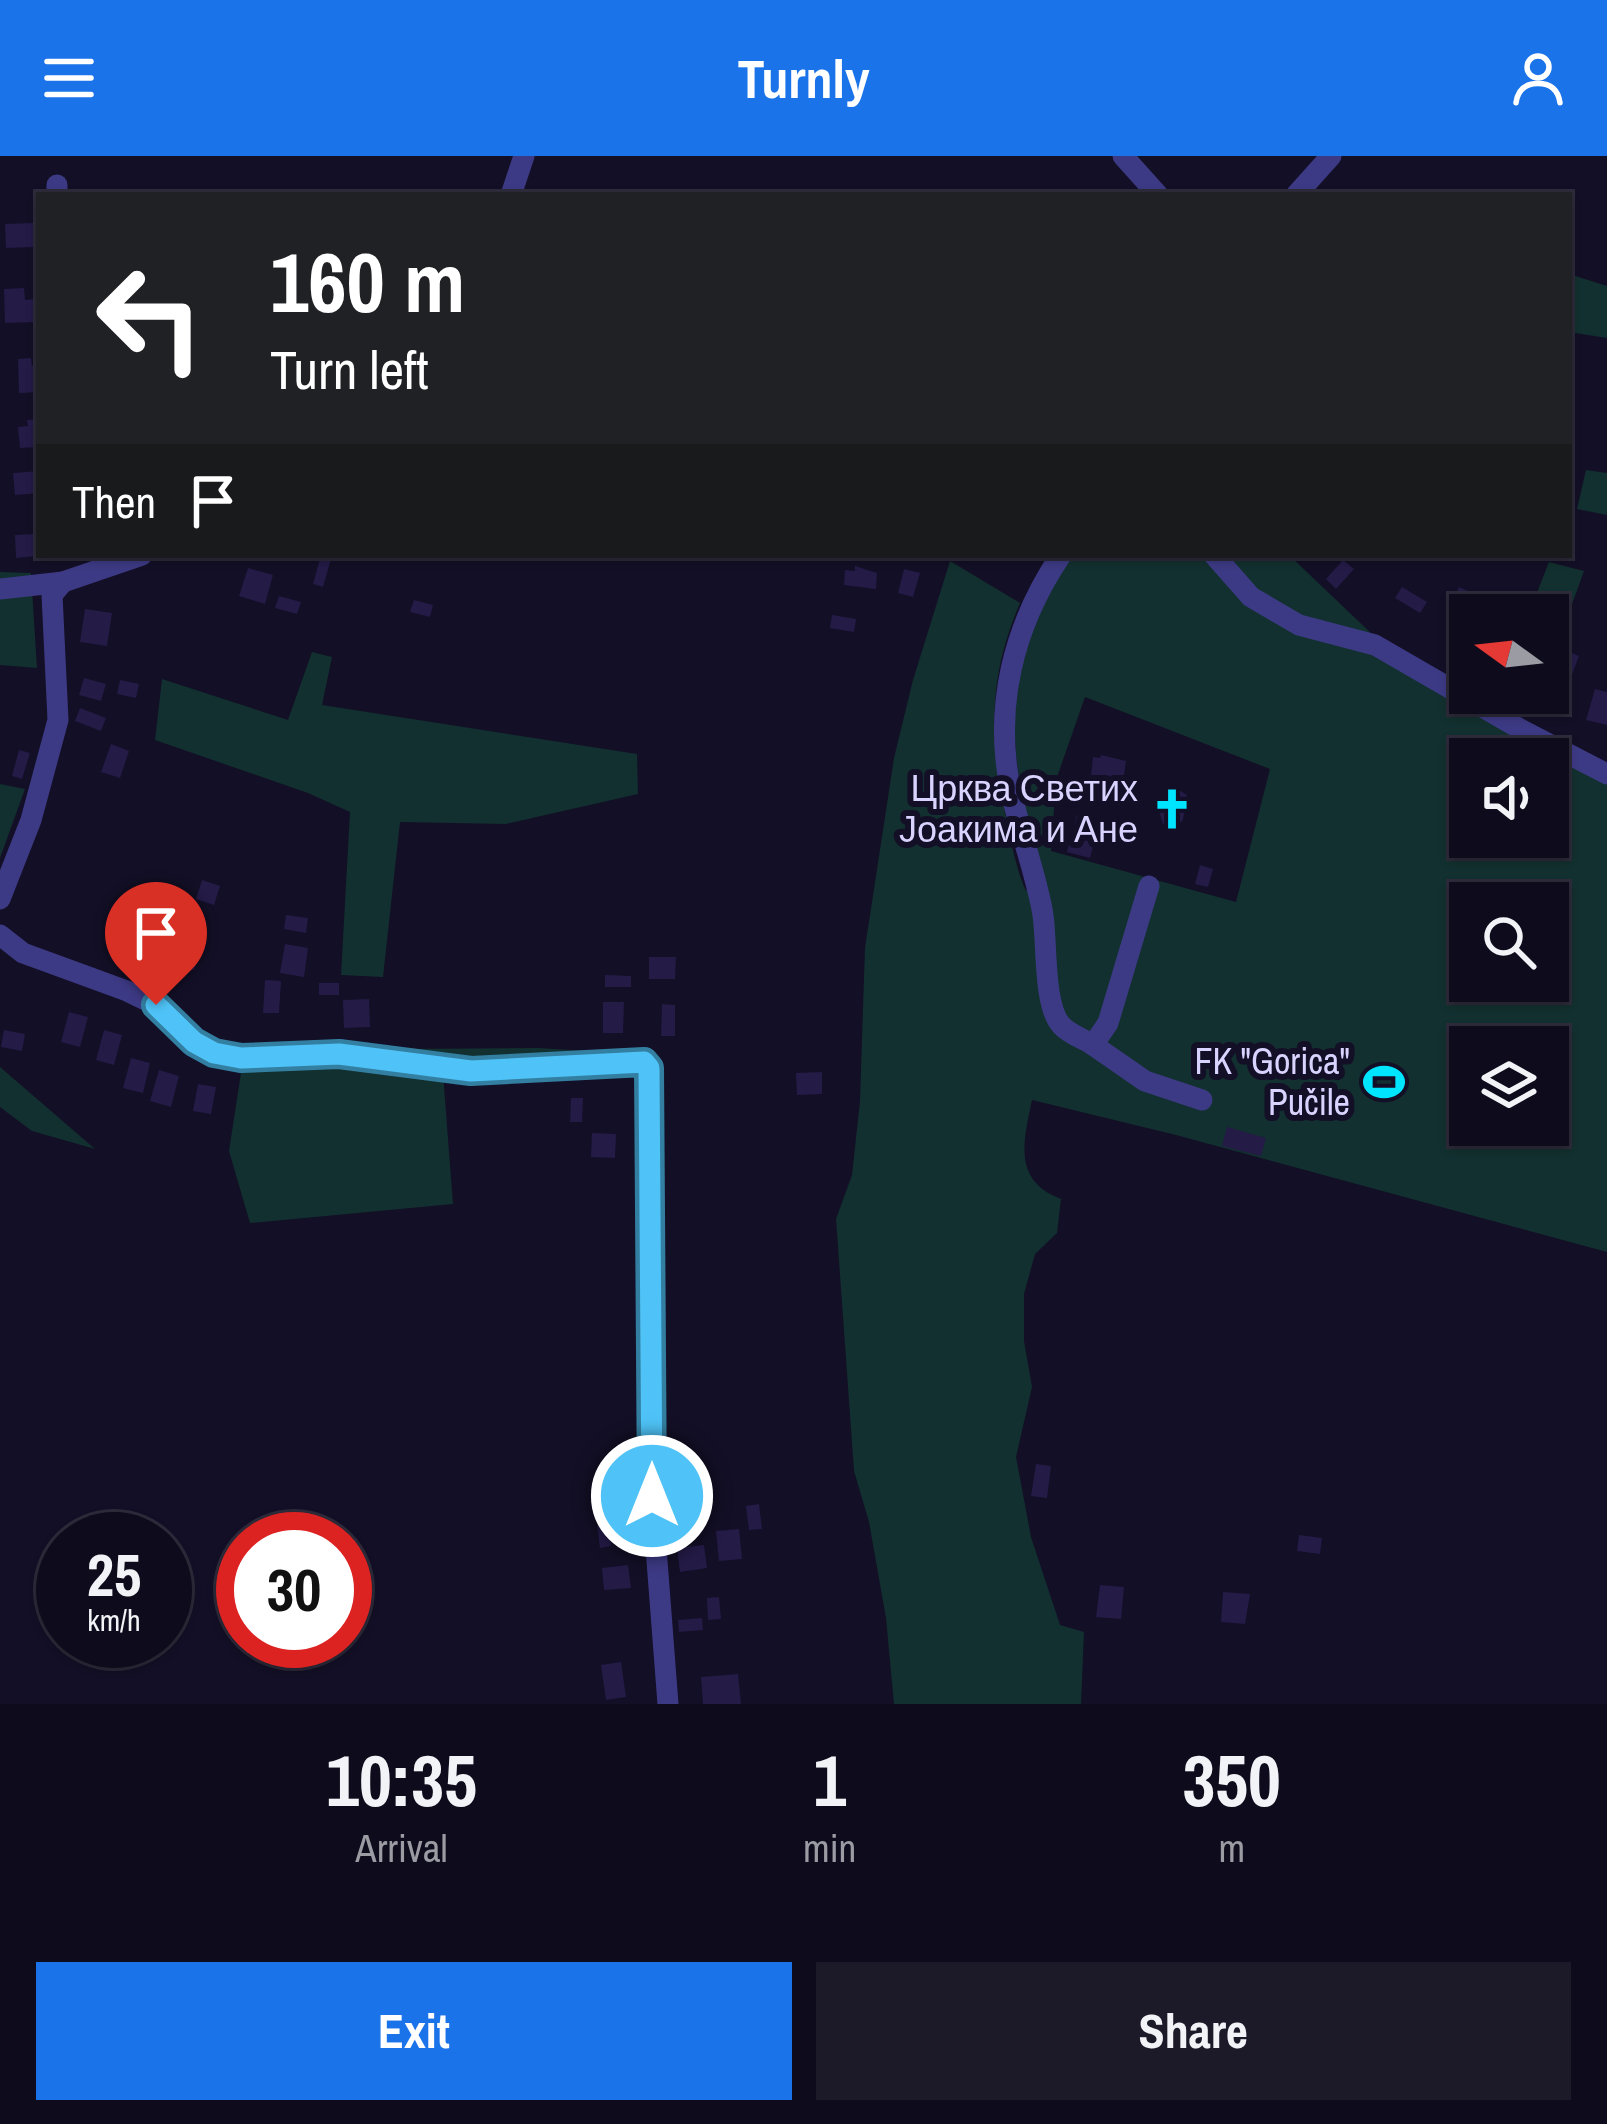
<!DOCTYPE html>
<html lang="en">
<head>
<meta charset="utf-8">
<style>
	body { margin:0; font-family:"Archivo Narrow",sans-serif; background:#1c1929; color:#f1f3f6; height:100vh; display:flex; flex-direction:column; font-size:45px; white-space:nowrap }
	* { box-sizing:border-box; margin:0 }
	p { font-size:39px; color:#9b9ba3 }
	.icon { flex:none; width:66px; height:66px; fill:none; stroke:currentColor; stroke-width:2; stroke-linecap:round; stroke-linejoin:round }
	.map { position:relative; height:1548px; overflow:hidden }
	.drawer { display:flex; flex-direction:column; background:#0e0b1c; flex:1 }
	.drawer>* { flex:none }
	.banner { position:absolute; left:36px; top:36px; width:1536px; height:366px; border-radius:0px; box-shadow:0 3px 9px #0004,0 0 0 3px #2e2b3b; background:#202124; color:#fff; overflow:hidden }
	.needle { width:78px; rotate:285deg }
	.tools { position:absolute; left:1449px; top:438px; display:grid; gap:24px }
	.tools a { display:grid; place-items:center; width:120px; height:120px; border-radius:0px; background:#0e0b1c; box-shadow:0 3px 9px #0004,0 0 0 3px #2e2b3b; font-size:60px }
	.speed { position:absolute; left:36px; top:1356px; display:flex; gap:24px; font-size:60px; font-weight:700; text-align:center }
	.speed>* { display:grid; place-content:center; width:156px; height:156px; border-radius:50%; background:#0e0b1c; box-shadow:0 3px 9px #0004,0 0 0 3px #2e2b3b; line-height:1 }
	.speed small { font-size:30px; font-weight:400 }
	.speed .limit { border:18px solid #d22; background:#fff; color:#111 }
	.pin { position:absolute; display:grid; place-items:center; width:102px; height:102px; color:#fff; margin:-123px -51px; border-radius:50% 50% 50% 0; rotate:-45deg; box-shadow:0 0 12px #0007 }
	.pin .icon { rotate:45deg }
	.me { position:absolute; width:132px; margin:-66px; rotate:0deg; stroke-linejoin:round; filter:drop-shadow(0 0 9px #0008) }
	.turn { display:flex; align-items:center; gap:42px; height:252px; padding:0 36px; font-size:54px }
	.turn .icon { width:156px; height:156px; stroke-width:2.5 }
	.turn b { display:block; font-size:84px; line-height:102px }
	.then { display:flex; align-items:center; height:114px; padding:0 36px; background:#0003; gap:24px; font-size:45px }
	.eta { display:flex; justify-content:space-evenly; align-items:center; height:204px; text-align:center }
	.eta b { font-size:72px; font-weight:700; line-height:84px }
	.cta { display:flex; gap:24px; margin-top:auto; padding:24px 36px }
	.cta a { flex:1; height:138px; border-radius:0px; background:#1a73e8; color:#fff; font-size:48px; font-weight:700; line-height:138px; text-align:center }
	.cta a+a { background:#1c1929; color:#f1f3f6 }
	header { display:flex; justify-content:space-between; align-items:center; height:156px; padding:0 36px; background:#1a73e8; color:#fff; font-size:54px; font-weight:700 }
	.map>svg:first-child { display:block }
	.green { fill:#12302f; fill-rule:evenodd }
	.building { fill:#241b47 }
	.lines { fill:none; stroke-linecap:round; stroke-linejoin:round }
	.street { stroke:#3d3a85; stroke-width:21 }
	.route-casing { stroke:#337fa1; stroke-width:30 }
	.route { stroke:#4fc3f7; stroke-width:21 }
	.labels { text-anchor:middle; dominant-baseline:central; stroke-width:12; stroke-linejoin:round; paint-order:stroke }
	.poi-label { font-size:36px; fill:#d9d4ff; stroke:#130f26; text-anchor:end }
</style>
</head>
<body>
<header><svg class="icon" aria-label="menu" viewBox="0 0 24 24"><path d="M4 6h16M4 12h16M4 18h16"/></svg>Turnly<svg class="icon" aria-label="person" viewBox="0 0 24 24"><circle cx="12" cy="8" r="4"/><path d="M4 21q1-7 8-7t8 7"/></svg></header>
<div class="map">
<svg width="1607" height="1548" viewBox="0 0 1607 1548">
	<rect width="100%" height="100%" fill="#130f26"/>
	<!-- green -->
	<g class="green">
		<path d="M1569,118L1607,130V182L1569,176Z"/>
		<path d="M1586,314L1607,317V359L1577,353Z"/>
		<path d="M1071,399H1289L1374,480L1607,628V1096L1176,979L1032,944C1023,987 1013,1025 1061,1043L1057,1077L1035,1098L1024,1138V1185L1032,1231L1016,1301L1031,1381L1060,1469L1084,1476L1081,1548H894L886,1462L869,1366L854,1315L836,1063L852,1019L860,945L865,792L894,602L913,524L950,405L1020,447C988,523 990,576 1005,656C1010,682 1016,713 1026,735L1039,704C1014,624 1002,545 1034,465C1043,442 1059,420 1071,399ZM1085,541L1270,613L1236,746L1051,695L1056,624ZM1470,603H1548V681H1470ZM1470,747H1548V825H1470ZM1470,891H1548V969H1470Z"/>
		<path d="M1549,406L1584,415L1566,465L1531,452Z"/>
		<path d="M0,416L31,417L37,512L0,509Z"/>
		<path d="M312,496L332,501L322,549L637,598L638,638L506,668L400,666L383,821L341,819L350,656L308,637L155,584L162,523L288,564Z"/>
		<path d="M0,628L25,633L0,702Z"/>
		<path d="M538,892L589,895V901L442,904L453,1048L250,1067L229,995L242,910L305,907L391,915L392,893Z"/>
		<path d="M0,911L95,993L32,975L0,951Z"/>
	</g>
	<!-- building -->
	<g class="building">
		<path d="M33,67L34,91L6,92L5,68Z"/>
		<path d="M24,132L25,144L36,143L37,166L5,167L4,133Z"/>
		<path d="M31,202L32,210H39V236L19,237L18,203Z"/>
		<path d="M39,263V291L20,292L18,271L28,270L27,264Z"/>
		<path d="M39,315V337L15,339L13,317Z"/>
		<path d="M36,378L37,400L16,402L15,379Z"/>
		<path d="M321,399H332L323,431L313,428Z"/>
		<path d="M1343,404L1354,413L1336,433L1326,423Z"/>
		<path d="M855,410L877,417L876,433L844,429L845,414L855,415Z"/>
		<path d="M248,412L273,419L265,448L239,440Z"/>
		<path d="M904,413L920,417L913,441L898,437Z"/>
		<path d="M1402,431L1427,446L1420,457L1395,442Z"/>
		<path d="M1459,431L1472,437L1463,456L1450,451Z"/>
		<path d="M279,440L301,446L297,458L275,452Z"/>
		<path d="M414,444L433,449L430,461L410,456Z"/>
		<path d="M85,453L112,457L107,490L80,486Z"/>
		<path d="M832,459L856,463L854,476L830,472Z"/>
		<path d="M1470,491V529L1454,520Z"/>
		<path d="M1552,494L1562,498L1553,524L1548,522Z"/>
		<path d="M1567,495L1579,500L1570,524L1558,520Z"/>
		<path d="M84,522L106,528L101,545L79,539Z"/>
		<path d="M120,524L139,528L136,542L117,538Z"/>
		<path d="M1595,533L1607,536V569L1586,564Z"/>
		<path d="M80,552L106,562L101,575L75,565Z"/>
		<path d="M111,588L129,595L120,622L101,616Z"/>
		<path d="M19,594L30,597L22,623L12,620Z"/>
		<path d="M1101,599L1126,605L1121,640L1118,639L1116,646L1092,645L1093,640L1089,639L1093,601L1100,602Z"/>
		<path d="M1176,632L1187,639L1183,664L1175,671L1163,668L1160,658L1168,634Z"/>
		<path d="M1077,659L1100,665L1090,702L1067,696Z"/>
		<path d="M1200,709L1213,713L1208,731L1195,728Z"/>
		<path d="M202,724L220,730L214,749L196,743Z"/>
		<path d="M286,759L308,762L306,777L284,773Z"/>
		<path d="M184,772L205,779L194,814L173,807Z"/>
		<path d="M285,788L308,792L304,821L280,817Z"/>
		<path d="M649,801H676L675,823H649Z"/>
		<path d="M605,819L631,820V831H605Z"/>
		<path d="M265,824L281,825L279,857H263Z"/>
		<rect x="319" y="827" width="20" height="12"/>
		<path d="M369,843L370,871L344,872L343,844Z"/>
		<path d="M603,846H624L623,877H603Z"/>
		<path d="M662,848L675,849V880H661Z"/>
		<path d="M69,856L88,861L80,891L61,886Z"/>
		<path d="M4,874L25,878L22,895L1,891Z"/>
		<path d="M104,874L122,879L114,909L96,904Z"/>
		<path d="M131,902L150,907L143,937L123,932Z"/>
		<path d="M159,914L179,920L171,951L150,945Z"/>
		<path d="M822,916V938L797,939L796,917Z"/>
		<path d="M198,928L216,931L211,958L193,955Z"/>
		<path d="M571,942H583L582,966H570Z"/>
		<path d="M1227,971L1266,982L1261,1000L1222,990Z"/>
		<path d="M592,977L616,978L615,1002L591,1001Z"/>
		<path d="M1036,1308L1051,1310L1047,1342L1031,1340Z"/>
		<path d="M759,1348L762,1373L749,1374L746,1350Z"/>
		<path d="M696,1350L698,1364L680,1367L678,1353Z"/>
		<path d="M608,1369L611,1390L600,1392L597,1370Z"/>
		<path d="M739,1373L742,1403L719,1405L716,1375Z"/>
		<path d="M1299,1379L1322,1382L1320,1398L1297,1395Z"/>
		<path d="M704,1389L707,1412L680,1416L677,1392Z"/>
		<path d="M628,1409L631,1432L604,1434L602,1412Z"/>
		<path d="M1100,1429L1124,1431L1121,1463L1096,1461Z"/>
		<path d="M1223,1436L1250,1438L1245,1468L1221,1466Z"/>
		<path d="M719,1441L721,1463L708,1464L707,1442Z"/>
		<path d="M702,1462L703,1474L679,1476L678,1464Z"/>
		<path d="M621,1506L626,1541L606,1544L601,1509Z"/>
		<path d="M738,1518L741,1548H703L701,1521Z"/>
	</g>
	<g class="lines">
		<!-- street -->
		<g class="street">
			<path d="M1123,0L1158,39"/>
			<path d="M57,29V39"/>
			<path d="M511,39L524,0"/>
			<path d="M1296,39L1331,0"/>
			<path d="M1061,399C1013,470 993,552 1011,636C1020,675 1034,713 1042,753C1048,781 1042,850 1062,870C1069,878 1084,883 1093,889L1108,867L1149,730"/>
			<path d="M1214,399L1251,441L1299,469L1375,489L1522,574L1607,618"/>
			<path d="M0,433L63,426L142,399"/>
			<path d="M0,743L31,664L58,564L52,439L63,426"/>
			<path d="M0,779L23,797L127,835L156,849L194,886L214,897L241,901L339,898L471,915L644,906L649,912L652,1340L668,1548"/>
			<path d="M1093,889L1145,925L1202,944"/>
		</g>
	</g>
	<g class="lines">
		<!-- route casing -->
		<g class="route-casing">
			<path id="route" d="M156,849L194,886L214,897L241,902L339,898L471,915L644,906L649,912L652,1340"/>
		</g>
		<!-- route -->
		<use href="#route" class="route"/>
	</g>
	<!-- icons -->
	<defs>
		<g id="church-bare" transform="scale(3.24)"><path d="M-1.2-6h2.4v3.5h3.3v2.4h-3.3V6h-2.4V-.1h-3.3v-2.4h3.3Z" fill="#00e5ff" stroke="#130f26" stroke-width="2.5" paint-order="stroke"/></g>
		<g id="stadium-bare" transform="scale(3.24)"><path d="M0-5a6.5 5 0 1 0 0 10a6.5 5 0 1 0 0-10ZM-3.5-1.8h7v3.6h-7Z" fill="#00e5ff" stroke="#130f26" stroke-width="2.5" paint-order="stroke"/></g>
	</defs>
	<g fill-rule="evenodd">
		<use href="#church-bare" x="1172" y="653"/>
		<use href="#stadium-bare" x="1384" y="926"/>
	</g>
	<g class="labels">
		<!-- poi labels -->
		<g class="poi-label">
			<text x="1138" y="632">Црква Светих<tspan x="1138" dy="41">Јоакима и Ане</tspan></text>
			<text x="1350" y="905">FK "Gorica"<tspan x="1350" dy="41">Pučile</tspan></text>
		</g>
	</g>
</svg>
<div class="tools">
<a><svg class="needle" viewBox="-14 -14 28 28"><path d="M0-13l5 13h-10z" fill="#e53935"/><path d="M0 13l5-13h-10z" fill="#9b9ba3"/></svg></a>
<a><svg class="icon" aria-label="sound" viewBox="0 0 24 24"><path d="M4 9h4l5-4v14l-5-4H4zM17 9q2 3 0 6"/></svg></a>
<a><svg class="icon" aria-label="search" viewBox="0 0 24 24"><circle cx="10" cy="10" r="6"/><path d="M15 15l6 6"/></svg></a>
<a><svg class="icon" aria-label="layers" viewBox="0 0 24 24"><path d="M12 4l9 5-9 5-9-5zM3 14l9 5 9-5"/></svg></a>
</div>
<div class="speed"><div>25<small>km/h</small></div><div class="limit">30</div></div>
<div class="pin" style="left:156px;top:849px;background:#d93025"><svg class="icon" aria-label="arrive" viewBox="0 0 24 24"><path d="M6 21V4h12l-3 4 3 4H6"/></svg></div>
<svg class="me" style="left:652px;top:1340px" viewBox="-20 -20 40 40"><circle r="17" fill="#4fc3f7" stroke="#fff" stroke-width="3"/><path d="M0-11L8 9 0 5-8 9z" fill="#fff"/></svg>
<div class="banner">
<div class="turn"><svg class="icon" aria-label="left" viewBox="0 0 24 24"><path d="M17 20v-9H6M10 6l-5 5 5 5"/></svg><div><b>160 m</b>Turn left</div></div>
<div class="then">Then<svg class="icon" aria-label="arrive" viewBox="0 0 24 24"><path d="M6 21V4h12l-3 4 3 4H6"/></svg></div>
</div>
</div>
<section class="drawer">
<div class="eta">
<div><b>10:35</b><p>Arrival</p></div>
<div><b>1</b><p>min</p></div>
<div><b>350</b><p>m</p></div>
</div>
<div class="cta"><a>Exit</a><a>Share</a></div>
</section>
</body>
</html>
